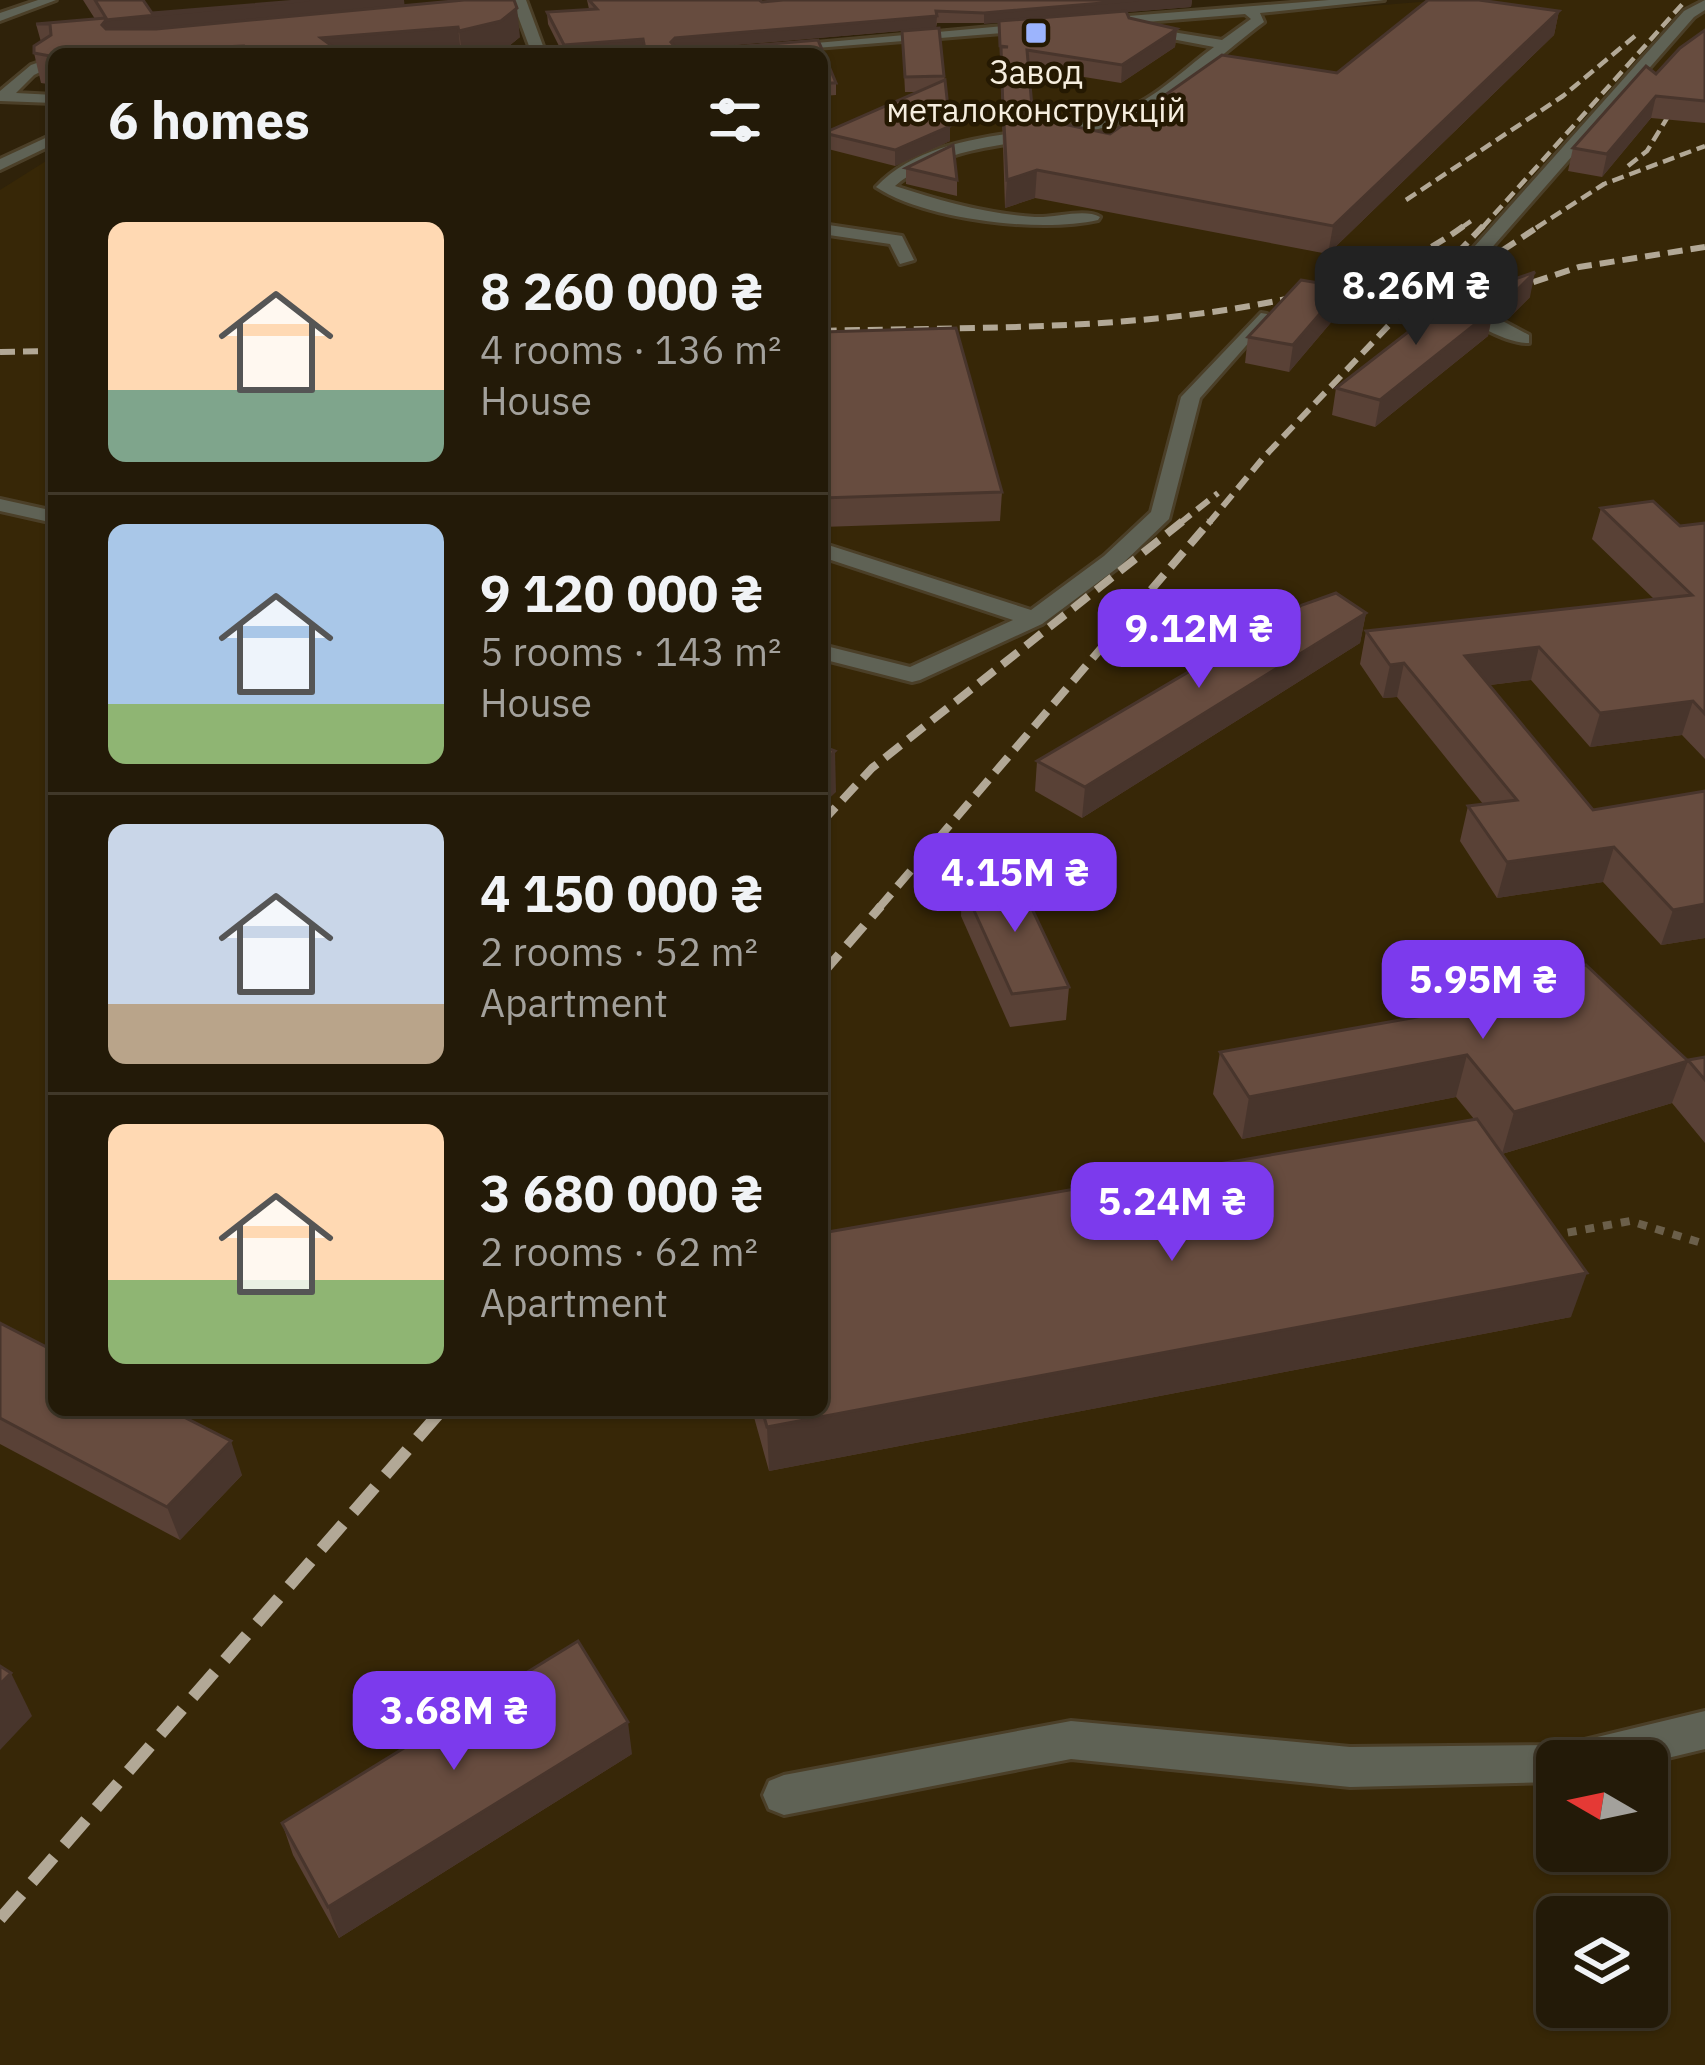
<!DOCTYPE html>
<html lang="en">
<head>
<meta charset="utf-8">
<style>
  body { margin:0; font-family:"IBM Plex Sans",sans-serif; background:#2f2716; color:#f1f3f6; height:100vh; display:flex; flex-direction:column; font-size:45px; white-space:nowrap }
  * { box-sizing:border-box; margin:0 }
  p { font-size:39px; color:#a3a19c }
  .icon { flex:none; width:66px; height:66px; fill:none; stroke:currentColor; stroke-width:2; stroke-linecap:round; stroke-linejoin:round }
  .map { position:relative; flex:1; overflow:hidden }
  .details { position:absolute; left:48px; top:48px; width:780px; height:1368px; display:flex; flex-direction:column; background:#231a08; border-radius:18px; box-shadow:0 3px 9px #0004,0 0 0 3px #403829 }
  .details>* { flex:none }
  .needle { width:78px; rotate:279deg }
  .controls { position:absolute; left:1536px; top:1740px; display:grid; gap:24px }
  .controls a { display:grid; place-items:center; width:132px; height:132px; border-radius:18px; background:#231a08; box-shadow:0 3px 9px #0004,0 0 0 3px #403829; font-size:60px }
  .price { position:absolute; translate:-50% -102px; padding:0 27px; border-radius:24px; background:#7c3aed; color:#fff; font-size:39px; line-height:78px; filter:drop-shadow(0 3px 6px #0008) }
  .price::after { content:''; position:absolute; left:50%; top:72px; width:36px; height:27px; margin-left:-18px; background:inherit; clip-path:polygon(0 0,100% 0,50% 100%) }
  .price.current { background:#222; color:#fff }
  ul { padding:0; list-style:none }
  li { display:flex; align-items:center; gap:36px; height:300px; padding:0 60px }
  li+li { border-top:3px solid #403829 }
  li span { display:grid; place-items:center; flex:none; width:336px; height:240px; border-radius:18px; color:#555 }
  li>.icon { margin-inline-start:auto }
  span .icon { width:144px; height:144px; fill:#fffc; stroke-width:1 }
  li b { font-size:51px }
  h2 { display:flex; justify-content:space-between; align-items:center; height:144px; padding:0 60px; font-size:51px }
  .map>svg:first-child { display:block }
  .built { fill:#372707; fill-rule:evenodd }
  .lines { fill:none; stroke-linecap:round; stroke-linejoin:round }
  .minor-casing { stroke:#4b3f28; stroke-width:6 }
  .path { stroke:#6b5f4a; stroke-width:8; stroke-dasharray:9 9; stroke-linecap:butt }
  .minor { fill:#5f6255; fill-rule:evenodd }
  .rail-far4 { stroke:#b2a896; stroke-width:4.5; stroke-dasharray:12 6; stroke-linecap:butt }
  .rail-far3 { stroke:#b2a896; stroke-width:6; stroke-dasharray:15 8; stroke-linecap:butt }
  .rail-far2 { stroke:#b2a896; stroke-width:8; stroke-dasharray:20 10; stroke-linecap:butt }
  .rail-far1 { stroke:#b2a896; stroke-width:9; stroke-dasharray:26 12; stroke-linecap:butt }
  .rail { stroke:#b2a896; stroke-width:12; stroke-dasharray:33 16; stroke-linecap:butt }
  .wall { fill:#594136 }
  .shaded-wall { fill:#48352c }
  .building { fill:#674c3f; stroke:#48352c; stroke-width:3 }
  .poi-dot { fill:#9cb4fd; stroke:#251902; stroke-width:4.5 }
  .labels { text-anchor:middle; stroke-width:9; stroke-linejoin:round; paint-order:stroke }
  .far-poi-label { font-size:33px; fill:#f6eedf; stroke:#251902 }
</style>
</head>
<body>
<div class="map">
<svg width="1705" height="2065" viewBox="0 0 1705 2065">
  <rect width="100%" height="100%" fill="#2f220a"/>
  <path class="built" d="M1446,0H1705V2065H0V190L54,156V1410H822V54H753ZM1557,1761H1647V1851H1557ZM1557,1917H1647V2007H1557Z"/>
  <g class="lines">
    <g class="minor-casing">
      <g id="minor">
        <path d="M38,0H56L0,21V13Z"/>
        <path d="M512,0H526L546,54H532Z"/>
        <path d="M1329,0H1384L1260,13L1264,22C1226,50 1187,88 1145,112C1073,151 962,129 895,186C941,201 987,214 1035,217C1055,218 1085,208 1100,217L1098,220C1041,233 925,220 876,187C939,121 1052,142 1131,107C1160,94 1188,66 1214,47L1135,32V26L1222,40L1251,19L1245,14L1096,26L1091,19Z"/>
        <path d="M1705,0V10L1694,17L1488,252L1483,264L1492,279L1467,302L1529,335V343C1507,344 1457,318 1447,298L1474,277L1465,265L1474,247L1684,11Z"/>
        <path d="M1036,23L1041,30L779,51L772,47Z"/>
        <path d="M54,57V65L34,75L16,93L54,95V103L0,101V91L31,65Z"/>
        <path d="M54,134V144L0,170V159Z"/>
        <path d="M822,224L902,236L914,260L900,264L890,244L822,234Z"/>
        <path d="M1261,313L1267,314V322L1200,398L1169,519L1120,566L1042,624L920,680L912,682L822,659V645L910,667L1013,620L822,557V543L1031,610L1104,556L1151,512L1181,397Z"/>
        <path d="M0,499L54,511V523L0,511Z"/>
        <path d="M1705,1711V1749L1647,1763L1557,1761V1782L1350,1787L1071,1759L784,1815L769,1809L763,1795L769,1781L784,1775L1071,1721L1350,1747L1564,1745Z"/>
      </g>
    </g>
    <path class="path" d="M1550,1236L1630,1221L1705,1244"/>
    <use href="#minor" class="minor"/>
    <g class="rail-far4">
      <path d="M1628,166L1647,151L1675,105"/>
      <path d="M1406,200L1563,96L1635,36"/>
      <path d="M1461,228L1474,219"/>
      <path d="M1482,228L1686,0"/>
      <path d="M1536,228L1604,184L1705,146"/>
    </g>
    <g class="rail-far3">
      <path d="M1445,288L1541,225"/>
      <path d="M1446,311L1579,267L1705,247"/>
      <path d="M822,331C1008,325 1313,339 1465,225"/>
      <path d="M0,352L54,351"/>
      <path d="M1179,524L1218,493"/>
      <path d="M1208,524L1264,457L1484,225"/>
    </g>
    <g class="rail-far2">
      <path d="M822,822L872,768L1183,521"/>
      <path d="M878,909L1210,521"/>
    </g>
    <path class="rail-far1" d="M822,974L881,906"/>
    <path class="rail" d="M0,1919L442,1410"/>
  </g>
  <g class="wall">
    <path d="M83,0H143L152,13L405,6L520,37L504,50L488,54H54V85L41,83L34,53L41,42L36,24L95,19Z"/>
    <path d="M587,0H759L762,2L784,0H1192L1191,7L1126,12L1129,18L1177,29L1175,47L1121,83L1029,68L1031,119L1110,134L1222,55L1337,73L1428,0H1479L1559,11L1554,35L1328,254L1035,198L1005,208L999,23H937L936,28L711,47L818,40L836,83V95L822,96V54H645L644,51L607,54H563L548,24L547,12L589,9Z"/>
    <path d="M939,28L950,126V141L895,166L824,148V133L918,92H905L902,31Z"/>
    <path d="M1705,30V123L1651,118L1602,177L1568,171L1573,148Z"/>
    <path d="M906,168L957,180V196L906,184Z"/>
    <path d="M1497,285L1530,297L1508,319L1493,311L1488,336L1375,427L1332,415L1336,388L1492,310Z"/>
    <path d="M1343,287L1339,313L1289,372L1245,363L1248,337Z"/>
    <path d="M822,332L1002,492L1000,521L822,527Z"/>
    <path d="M1601,508L1680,526L1705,523V759L1682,735L1590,747L1531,680L1490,685L1593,810L1705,791V938L1661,945L1603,882L1497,898L1460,841L1468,806L1483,804L1397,697L1383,698L1360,664L1366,631L1654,599L1592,539Z"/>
    <path d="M1366,613L1360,643L1082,818L1035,791L1037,761Z"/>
    <path d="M962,884L1069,987L1066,1020L1010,1027L961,916Z"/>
    <path d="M1424,1002L1688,1061L1705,1057V1143L1672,1103L1502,1154L1571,1317L769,1471L752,1410H822L1474,1119L1456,1097L1242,1139L1213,1094L1220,1052L1420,1017Z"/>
    <path d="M0,1323L242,1475L180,1540L0,1444Z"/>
    <path d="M632,1754L339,1938L293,1855L282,1823Z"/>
  </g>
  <g class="shaded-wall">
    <path d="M309,0H404L406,19L113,50L109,54L102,25L106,20Z"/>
    <path d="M1138,0H1192L1191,7L984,24V13Z"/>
    <path d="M517,8L520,37L504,50L488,54H462L459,31Z"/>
    <path d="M1559,11L1554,35L1328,254L1333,226Z"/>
    <path d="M937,16L936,28L676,50L671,42L675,38Z"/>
    <path d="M458,27L461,54H324L321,38Z"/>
    <path d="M1177,29L1175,47L1121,83L1122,65Z"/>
    <path d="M643,39L644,51L607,54H565L564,45Z"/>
    <path d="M1656,96L1651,118L1602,177L1607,154Z"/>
    <path d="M1032,107L1031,125L1002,130L1003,111Z"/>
    <path d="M950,126V141L895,166V150Z"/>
    <path d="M1037,170L1035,198L1005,208L1007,180Z"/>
    <path d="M1535,272L1530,297L1508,319L1514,293Z"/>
    <path d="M1343,287L1339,313L1289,372L1293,345Z"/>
    <path d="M1493,310L1488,336L1375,427L1380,400Z"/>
    <path d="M1366,613L1360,643L1082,818L1085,787Z"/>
    <path d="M1539,647L1531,680L1458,689L1465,656Z"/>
    <path d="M1404,663L1397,697L1383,698L1390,665Z"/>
    <path d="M1693,701L1682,735L1590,747L1600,713Z"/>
    <path d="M835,751L836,792L822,805V763Z"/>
    <path d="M1614,847L1603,882L1497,898L1507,862Z"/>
    <path d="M1705,904V938L1661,945L1673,910Z"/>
    <path d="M1467,1055L1456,1097L1242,1139L1249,1097Z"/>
    <path d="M1688,1061L1672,1103L1502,1154L1514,1112Z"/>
    <path d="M1587,1273L1571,1317L769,1471L767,1427Z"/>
    <path d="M231,1441L242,1475L180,1540L167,1507Z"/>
    <path d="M11,1673L32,1716L0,1750V1684Z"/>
    <path d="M628,1722L632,1754L339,1938L328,1907Z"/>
  </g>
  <g class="building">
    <path d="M95,0H143L152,13L309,0L106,20L102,25L106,29H156L464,0H514L517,8L501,21L459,31L458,27L321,38L343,54H254L244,46L54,54V56H50L34,53V46L51,35L50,24H36L106,18Z"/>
    <path d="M589,0H759L762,2L783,0H1138L984,13L936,11L937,16L675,38L671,42L675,47H735L818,40L836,83H822V54H646L643,39L564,45L547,12L597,9Z"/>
    <path d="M1428,0H1479L1559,11L1333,226L1037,170L1007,180L1004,123L1035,118L1110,134L1222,55L1337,73Z"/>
    <path d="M1126,11L1129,18L1177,29L1122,65L1027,50L1032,107L1003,111L1001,47H1008L1000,46L999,21Z"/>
    <path d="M939,28L944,76L905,77L902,31Z"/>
    <path d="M1705,30V101L1656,96L1607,154L1573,148L1646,66L1656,74L1680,48Z"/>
    <path d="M945,80L950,126L895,150L824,133Z"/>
    <path d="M953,145L957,180L906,168Z"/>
    <path d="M1535,272L1514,293L1497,285Z"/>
    <path d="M1301,280L1343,287L1293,345L1248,337Z"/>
    <path d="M1467,295L1493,310L1380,400L1336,388L1448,301Z"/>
    <path d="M956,328L1002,492L822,498V332Z"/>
    <path d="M1653,501L1680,526L1705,523V714L1693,701L1600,713L1539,647L1465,656L1593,810L1705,791V904L1673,910L1614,847L1507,862L1468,806L1517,800L1404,663L1390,665L1366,631L1692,595L1601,508Z"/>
    <path d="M1336,593L1366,613L1085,787L1037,761L1302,605Z"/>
    <path d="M822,746L835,751L822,763Z"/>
    <path d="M1016,875L1069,987L1012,994L962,884Z"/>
    <path d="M1586,965L1688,1061L1514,1112L1467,1055L1249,1097L1220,1052L1434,1014L1424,1002Z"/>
    <path d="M1705,1057V1080L1688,1060Z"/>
    <path d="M1477,1119L1587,1273L767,1427L762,1410H822V1233Z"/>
    <path d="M0,1323L54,1351V1410H170L231,1441L167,1507L0,1418Z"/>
    <path d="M578,1641L628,1722L328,1907L282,1823Z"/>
    <path d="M0,1666L11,1673L0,1684Z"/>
  </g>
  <rect class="poi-dot" x="1024" y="21" width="24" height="24" rx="6"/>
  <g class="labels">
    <g class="far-poi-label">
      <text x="1036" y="84">Завод<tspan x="1036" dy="38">металоконструкцій</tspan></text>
    </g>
  </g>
</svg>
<div class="controls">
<a><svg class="needle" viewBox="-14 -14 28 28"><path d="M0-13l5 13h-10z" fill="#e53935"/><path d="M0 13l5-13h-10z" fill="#a3a19c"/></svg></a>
<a><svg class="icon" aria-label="layers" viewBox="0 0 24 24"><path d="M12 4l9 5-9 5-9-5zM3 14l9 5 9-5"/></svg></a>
</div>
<b class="price current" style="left:1416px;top:348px">8.26M ₴</b>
<b class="price" style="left:1199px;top:691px">9.12M ₴</b>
<b class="price" style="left:1015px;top:935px">4.15M ₴</b>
<b class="price" style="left:1483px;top:1042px">5.95M ₴</b>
<b class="price" style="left:1172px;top:1264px">5.24M ₴</b>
<b class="price" style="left:454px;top:1773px">3.68M ₴</b>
<section class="details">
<h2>6 homes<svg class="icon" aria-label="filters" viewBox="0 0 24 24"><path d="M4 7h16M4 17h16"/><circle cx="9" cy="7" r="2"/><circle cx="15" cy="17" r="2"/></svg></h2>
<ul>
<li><span style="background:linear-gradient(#ffd9b3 70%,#7fa58c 0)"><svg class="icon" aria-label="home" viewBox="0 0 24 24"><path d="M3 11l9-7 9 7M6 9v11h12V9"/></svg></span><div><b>8 260 000 ₴</b><p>4 rooms · 136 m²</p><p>House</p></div></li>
<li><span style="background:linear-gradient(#a9c7e8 75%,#8fb573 0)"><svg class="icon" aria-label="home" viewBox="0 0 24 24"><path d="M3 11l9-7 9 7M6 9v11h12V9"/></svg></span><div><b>9 120 000 ₴</b><p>5 rooms · 143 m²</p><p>House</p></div></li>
<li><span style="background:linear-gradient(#c9d6e8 75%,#b9a48a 0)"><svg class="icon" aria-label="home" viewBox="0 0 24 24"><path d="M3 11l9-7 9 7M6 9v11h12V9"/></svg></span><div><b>4 150 000 ₴</b><p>2 rooms · 52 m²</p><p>Apartment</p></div></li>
<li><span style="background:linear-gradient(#ffd9b3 65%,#8fb573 0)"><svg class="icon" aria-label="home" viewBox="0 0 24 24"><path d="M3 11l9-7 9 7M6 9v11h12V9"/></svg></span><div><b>3 680 000 ₴</b><p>2 rooms · 62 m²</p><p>Apartment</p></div></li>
</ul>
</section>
</div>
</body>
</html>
